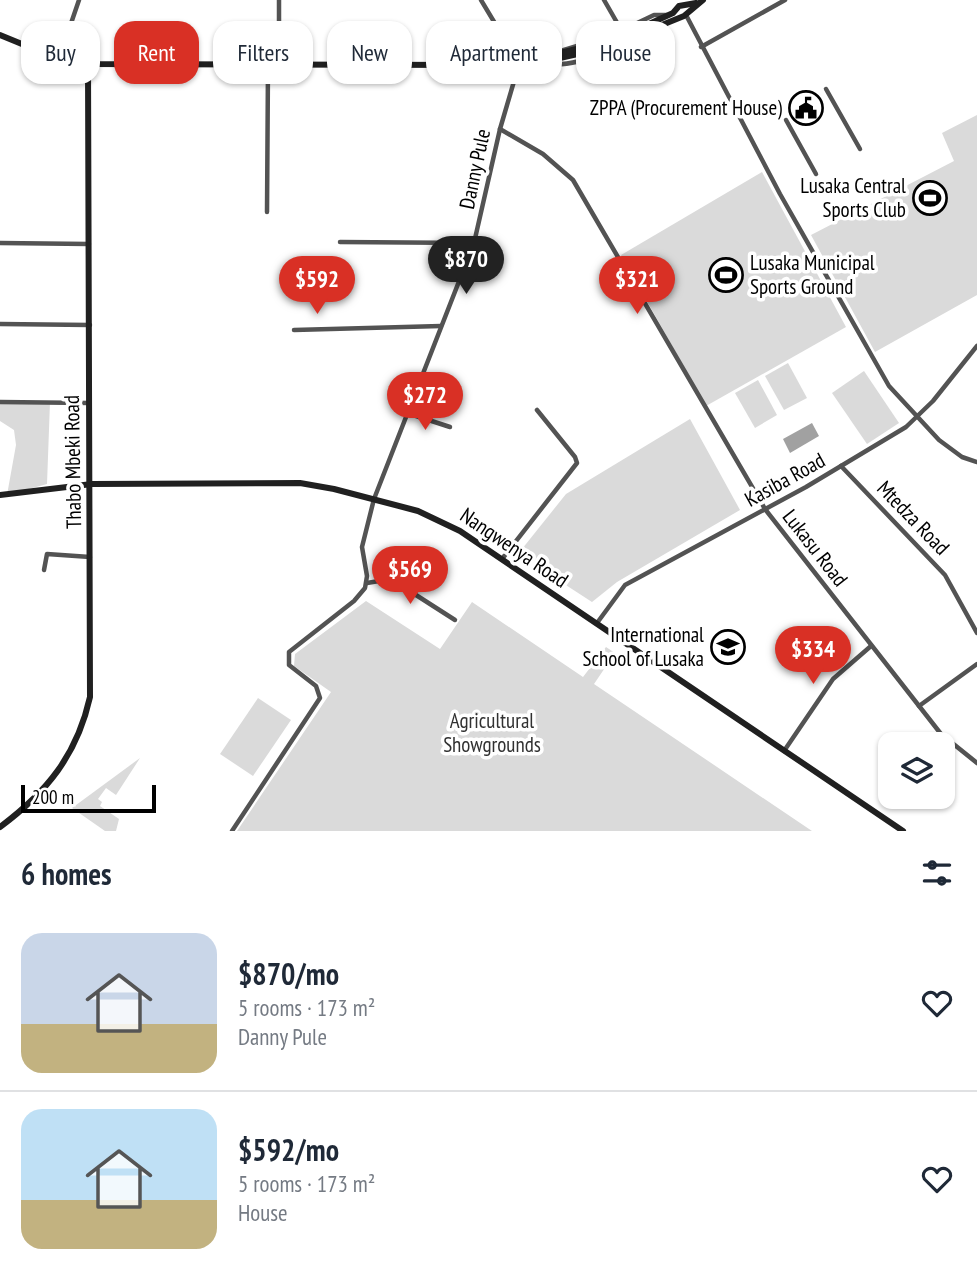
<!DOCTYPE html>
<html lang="en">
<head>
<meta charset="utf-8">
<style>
  body { margin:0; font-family:"PT Sans Narrow",sans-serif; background:#f2f2f3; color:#1f2937; height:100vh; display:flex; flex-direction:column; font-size:26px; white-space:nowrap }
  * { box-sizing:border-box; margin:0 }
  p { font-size:23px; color:#747a83 }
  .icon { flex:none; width:38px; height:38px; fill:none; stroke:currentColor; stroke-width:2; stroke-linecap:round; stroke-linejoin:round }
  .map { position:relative; height:831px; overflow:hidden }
  .panel { display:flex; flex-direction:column; background:#fff; flex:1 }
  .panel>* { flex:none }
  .hud { position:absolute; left:21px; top:21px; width:936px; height:63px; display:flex; gap:14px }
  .buttons { position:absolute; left:878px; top:732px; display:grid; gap:14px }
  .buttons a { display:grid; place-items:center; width:77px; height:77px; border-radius:14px; background:#fff; box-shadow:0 2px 5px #0004; font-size:35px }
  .scale { position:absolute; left:21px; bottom:18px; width:135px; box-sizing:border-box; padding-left:7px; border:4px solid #000; border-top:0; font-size:19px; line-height:24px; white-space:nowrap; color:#000; -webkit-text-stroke:5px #fff; paint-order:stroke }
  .price { position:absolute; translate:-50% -60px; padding:0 16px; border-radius:24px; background:#d93025; color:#fff; font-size:23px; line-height:46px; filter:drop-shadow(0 2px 4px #0008) }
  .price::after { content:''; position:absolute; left:50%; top:42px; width:21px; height:16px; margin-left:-10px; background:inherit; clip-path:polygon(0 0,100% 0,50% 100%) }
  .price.current { background:#222; color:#fff }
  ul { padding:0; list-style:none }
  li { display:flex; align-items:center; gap:21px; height:175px; padding:0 21px }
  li+li { border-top:2px solid #e0e1e3 }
  li span { display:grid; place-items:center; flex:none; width:196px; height:140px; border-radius:21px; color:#555 }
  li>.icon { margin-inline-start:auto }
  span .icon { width:84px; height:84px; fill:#fffc; stroke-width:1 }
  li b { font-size:30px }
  h2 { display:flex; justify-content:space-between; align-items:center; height:84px; padding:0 21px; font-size:30px }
  .chip { padding:0 24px; border-radius:21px; background:#fff; box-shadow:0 2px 5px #0004; font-size:24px; line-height:63px }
  .chip.current { background:#d93025; color:#fff }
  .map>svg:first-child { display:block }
  .green { fill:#dadada }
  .water { fill:#a1a1a1 }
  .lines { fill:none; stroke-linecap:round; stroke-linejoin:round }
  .street { stroke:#535353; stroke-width:4.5 }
  .secondary { stroke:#202020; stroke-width:6 }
  .secondary-bridge { stroke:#202020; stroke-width:6 }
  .labels { text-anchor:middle; stroke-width:7; stroke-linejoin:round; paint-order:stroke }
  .poi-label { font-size:21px; fill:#000; stroke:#fff; text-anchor:end }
  .street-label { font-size:21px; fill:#000; stroke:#fff }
  .park-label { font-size:21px; fill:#313131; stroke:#fff }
</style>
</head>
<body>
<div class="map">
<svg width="977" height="831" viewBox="0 0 977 831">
  <rect width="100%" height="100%" fill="#fff"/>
  <g class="green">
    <path d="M977,115V295L875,352L811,235L954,161L942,133Z"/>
    <path d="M762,172L846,327L706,406L621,255Z"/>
    <path d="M788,363L807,398L784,410L765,376Z"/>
    <path d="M864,371L899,423L867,444L832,393Z"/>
    <path d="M758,380L777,415L755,428L735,393Z"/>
    <path d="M0,402H50L47,484L7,495L16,445L14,430L0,421Z"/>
    <path d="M690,419L740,510L617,582L592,602L518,554L566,494Z"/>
    <path d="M366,601L440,649L472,602L583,677L606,647L615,653L594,684L812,831H237L331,692L294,666L295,654Z"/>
    <path d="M258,698L291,720L253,776L220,754Z"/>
    <path d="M140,758L116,795L106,788L98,799L102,802L100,806L119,819L116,831H105L72,808Z"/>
  </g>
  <path class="water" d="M812,423L819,436L790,453L783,439Z"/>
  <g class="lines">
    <g class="street">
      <path d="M279,0V63"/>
      <path d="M481,0L514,55"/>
      <path d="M604,0L623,33"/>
      <path d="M686,15L780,194L889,386L939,440L962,457L977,462"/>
      <path d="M701,47L785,0"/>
      <path d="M554,53L610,36L654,15H667"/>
      <path d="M46,54L66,38L79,0"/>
      <path d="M546,63C572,70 645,42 665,25"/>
      <path d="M826,89L860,149"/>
      <path d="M786,120L816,174"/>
      <path d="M500,129L543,154L573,180L765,509L941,734L977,763"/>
      <path d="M267,212L268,65"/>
      <path d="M340,242L474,243"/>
      <path d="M0,243L89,244"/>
      <path d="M0,324L90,325"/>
      <path d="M294,330L441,326"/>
      <path d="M0,402L89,403"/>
      <path d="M407,413L450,427"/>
      <path d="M841,466L945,575L977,633"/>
      <path d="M502,559L577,463L575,457L537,410"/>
      <path d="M44,570L47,554L90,557"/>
      <path d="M367,583L391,579L455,620"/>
      <path d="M597,623L625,585L806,487L906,427L933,401L977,346"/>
      <path d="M919,706L977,664"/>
      <path d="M784,751L833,679L871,646"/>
      <path d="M232,831L320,698L316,686L289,665V652L354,601L365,588L367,576L362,547L374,499L474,243L500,129L517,71"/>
    </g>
    <g class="secondary">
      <path d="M649,24L673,13L679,6L696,3"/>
      <path d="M652,29L684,16L703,0"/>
      <path d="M0,35L56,58L88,64L488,65L515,71L529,65L604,48"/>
      <path d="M493,64L514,55L543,57L602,43"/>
      <path d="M0,495L92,484L300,483L334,489L418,511L460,531L903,831"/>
      <path d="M0,827C47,792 77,755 90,697L88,64"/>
    </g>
    <g class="secondary-bridge">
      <path d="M602,43L649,24"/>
      <path d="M604,48L652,29"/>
    </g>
  </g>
  <defs>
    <g id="civic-ring" transform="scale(1.75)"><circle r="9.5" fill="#fff" stroke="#000" stroke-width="1.5"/><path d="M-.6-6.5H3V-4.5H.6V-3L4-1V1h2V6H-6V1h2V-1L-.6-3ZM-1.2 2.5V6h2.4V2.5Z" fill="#000"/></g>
    <g id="stadium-ring" transform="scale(1.75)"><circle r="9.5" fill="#fff" stroke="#000" stroke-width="1.5"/><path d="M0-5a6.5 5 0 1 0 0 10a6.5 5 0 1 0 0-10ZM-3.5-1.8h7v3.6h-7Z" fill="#000"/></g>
    <g id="school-ring" transform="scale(1.75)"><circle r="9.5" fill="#fff" stroke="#000" stroke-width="1.5"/><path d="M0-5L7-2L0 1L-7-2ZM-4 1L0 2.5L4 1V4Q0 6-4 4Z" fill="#000"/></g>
  </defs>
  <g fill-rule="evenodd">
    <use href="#civic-ring" x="806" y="108"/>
    <use href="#stadium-ring" x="930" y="198"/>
    <use href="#stadium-ring" x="726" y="275"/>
    <use href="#school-ring" x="728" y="647"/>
  </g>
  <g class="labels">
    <g class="poi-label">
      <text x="782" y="115">ZPPA (Procurement House)</text>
      <text x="906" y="193">Lusaka Central<tspan x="906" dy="24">Sports Club</tspan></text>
      <text x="750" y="270" text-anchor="start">Lusaka Municipal<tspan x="750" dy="24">Sports Ground</tspan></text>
      <text x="704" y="642">International<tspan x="704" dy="24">School of Lusaka</tspan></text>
    </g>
    <g class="street-label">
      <text transform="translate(475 169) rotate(-78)" y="7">Danny Pule</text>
      <text transform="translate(73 462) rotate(-91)" y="7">Thabo Mbeki Road</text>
      <text transform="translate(785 480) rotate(-29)" y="7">Kasiba Road</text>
      <text transform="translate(913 518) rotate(46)" y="7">Mtedza Road</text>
      <text transform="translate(514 548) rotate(34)" y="7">Nangwenya Road</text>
      <text transform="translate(815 548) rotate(52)" y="7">Lukasu Road</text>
    </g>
    <g class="park-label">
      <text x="492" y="728">Agricultural<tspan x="492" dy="24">Showgrounds</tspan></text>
    </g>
  </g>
</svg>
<div class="buttons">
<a><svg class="icon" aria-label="layers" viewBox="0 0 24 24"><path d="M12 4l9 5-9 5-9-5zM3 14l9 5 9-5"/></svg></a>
</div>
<div class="scale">200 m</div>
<b class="price current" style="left:466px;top:296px">$870</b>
<b class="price" style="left:317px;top:316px">$592</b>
<b class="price" style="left:637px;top:316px">$321</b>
<b class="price" style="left:425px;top:432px">$272</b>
<b class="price" style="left:410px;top:606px">$569</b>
<b class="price" style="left:813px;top:686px">$334</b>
<div class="hud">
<a class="chip">Buy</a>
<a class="chip current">Rent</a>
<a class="chip">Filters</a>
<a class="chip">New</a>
<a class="chip">Apartment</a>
<a class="chip">House</a>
</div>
</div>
<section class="panel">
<h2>6 homes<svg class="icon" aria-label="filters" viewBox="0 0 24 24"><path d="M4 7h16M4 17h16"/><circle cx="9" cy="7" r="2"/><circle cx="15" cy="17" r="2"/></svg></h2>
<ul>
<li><span style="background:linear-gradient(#c9d6e8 65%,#c2b280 0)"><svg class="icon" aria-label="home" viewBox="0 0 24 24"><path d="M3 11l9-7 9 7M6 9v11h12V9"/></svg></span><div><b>$870/mo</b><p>5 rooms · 173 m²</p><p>Danny Pule</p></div><svg class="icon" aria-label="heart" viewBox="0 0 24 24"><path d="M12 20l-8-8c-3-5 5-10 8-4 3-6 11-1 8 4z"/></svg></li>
<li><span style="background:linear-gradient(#bfe0f5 65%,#c2b280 0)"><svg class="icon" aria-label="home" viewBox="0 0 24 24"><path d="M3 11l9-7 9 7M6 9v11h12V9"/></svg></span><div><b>$592/mo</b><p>5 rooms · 173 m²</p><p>House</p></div><svg class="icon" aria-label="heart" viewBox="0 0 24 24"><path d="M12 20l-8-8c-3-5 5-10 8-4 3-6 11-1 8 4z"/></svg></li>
</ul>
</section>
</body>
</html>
